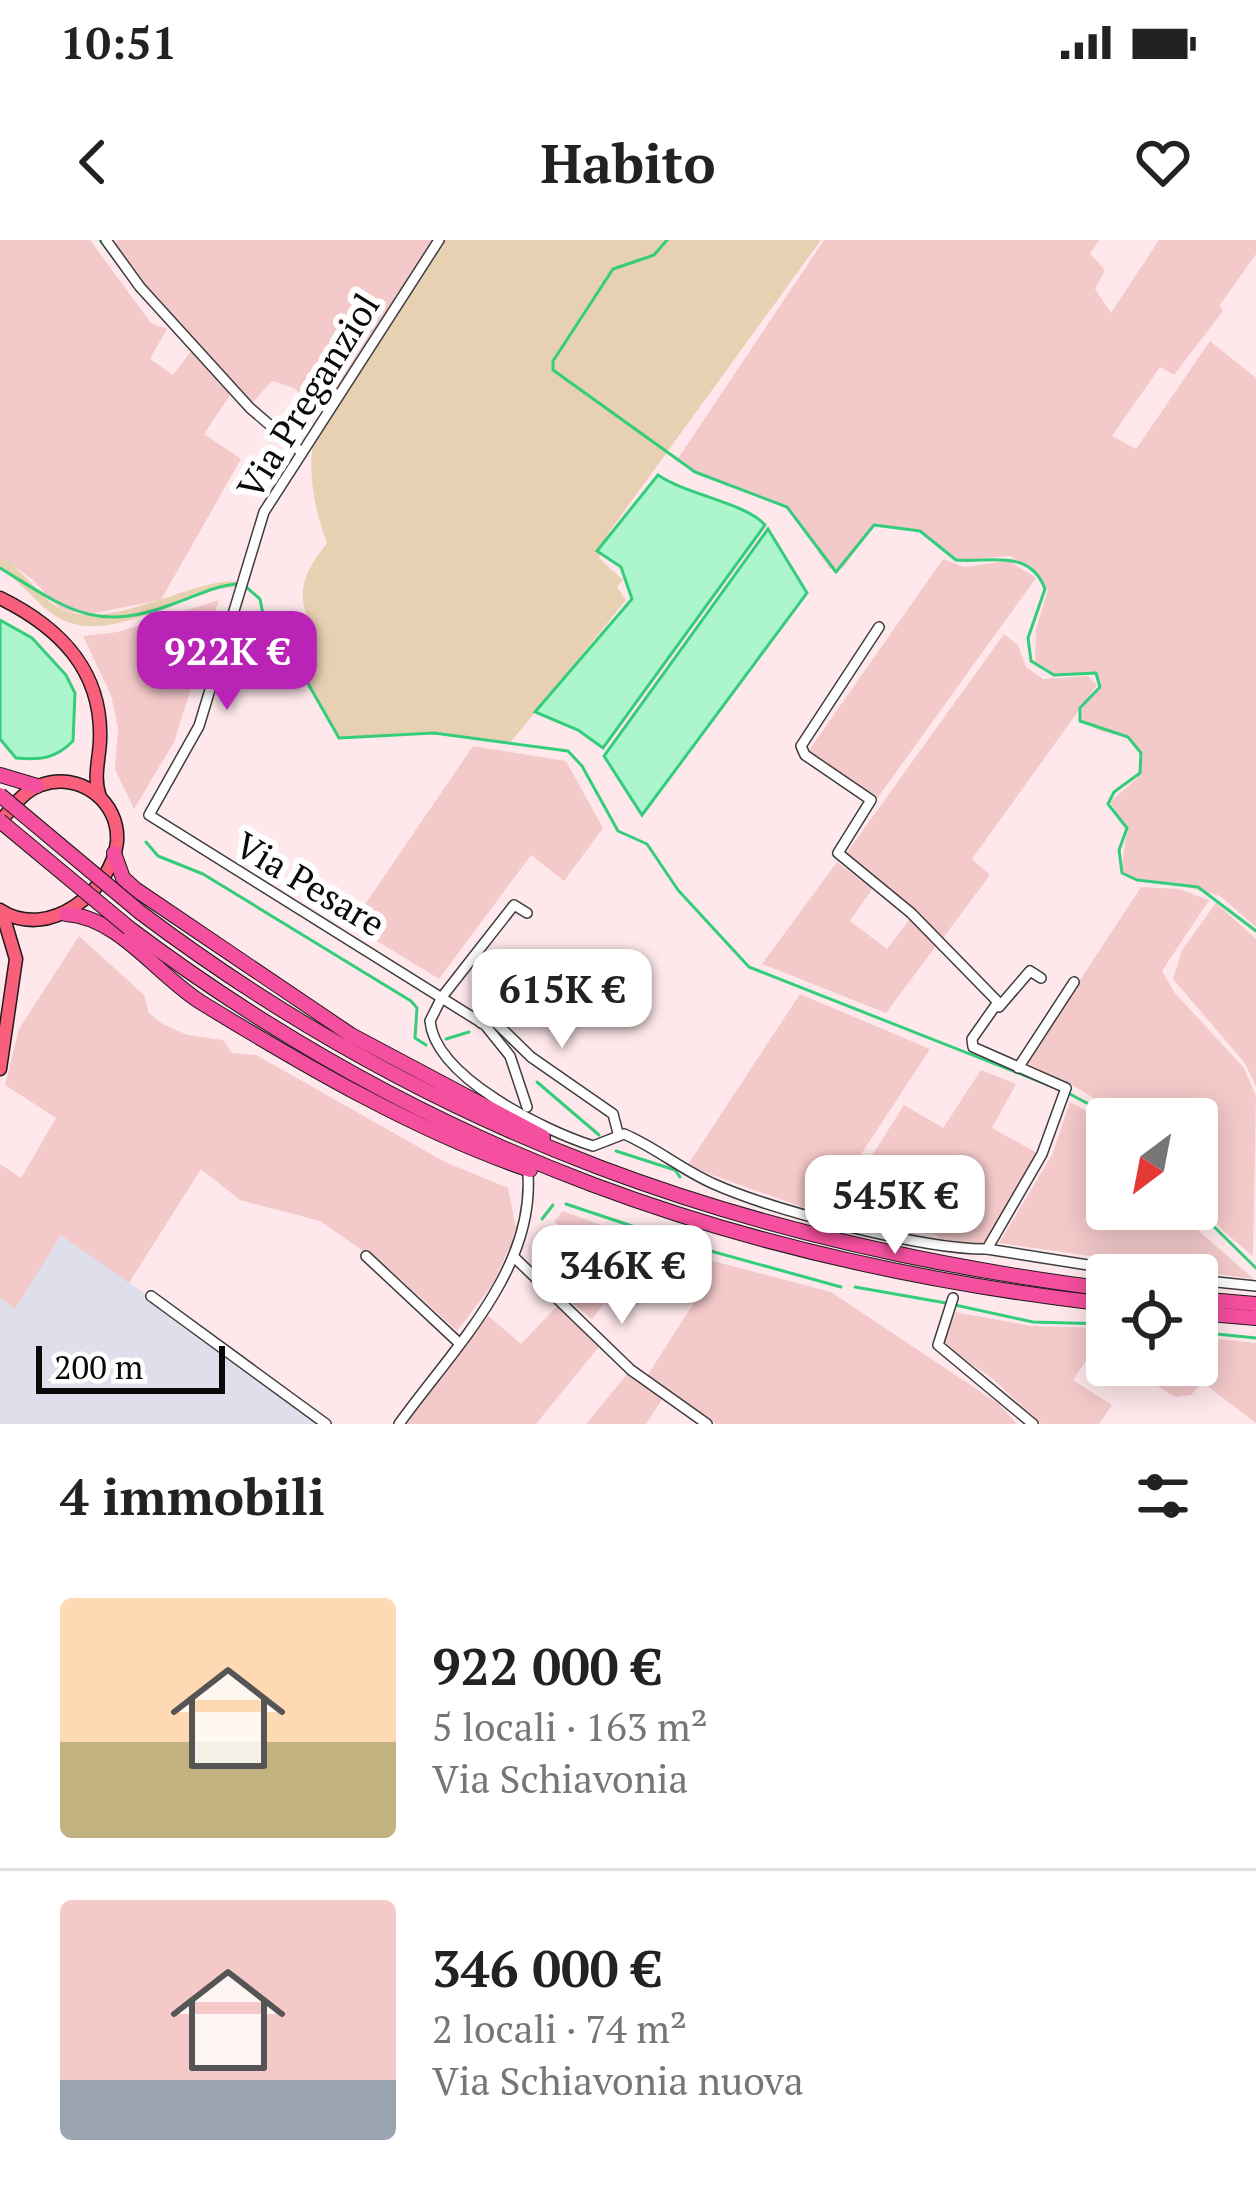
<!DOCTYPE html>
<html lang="it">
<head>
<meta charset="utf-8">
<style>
  body { margin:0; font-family:"PT Serif",serif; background:#f6f6f6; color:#222; height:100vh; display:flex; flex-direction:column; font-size:45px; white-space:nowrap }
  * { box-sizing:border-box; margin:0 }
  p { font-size:39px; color:#767676 }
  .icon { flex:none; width:66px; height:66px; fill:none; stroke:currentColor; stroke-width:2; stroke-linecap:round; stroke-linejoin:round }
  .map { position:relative; height:1184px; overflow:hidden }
  .panel { display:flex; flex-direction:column; background:#fff; flex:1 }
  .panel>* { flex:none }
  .needle { width:78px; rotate:212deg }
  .buttons { position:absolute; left:1086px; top:858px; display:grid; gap:24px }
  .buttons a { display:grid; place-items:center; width:132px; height:132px; border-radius:12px; background:#fff; box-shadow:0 6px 30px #0003; font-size:60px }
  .scale { position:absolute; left:36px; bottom:30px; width:189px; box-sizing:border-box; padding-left:12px; border:6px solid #0a0a0a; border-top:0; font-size:33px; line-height:42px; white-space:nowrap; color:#0a0a0a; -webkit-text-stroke:9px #fff; paint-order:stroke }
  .price { position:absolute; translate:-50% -102px; padding:0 27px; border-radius:24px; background:#fff; color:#222; font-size:39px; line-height:78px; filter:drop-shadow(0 3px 6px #0008) }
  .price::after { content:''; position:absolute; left:50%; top:72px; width:36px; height:27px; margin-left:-18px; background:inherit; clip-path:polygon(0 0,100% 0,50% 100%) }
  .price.on { background:#b924b7; color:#fff }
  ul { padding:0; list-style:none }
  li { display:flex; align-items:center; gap:36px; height:300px; padding:0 60px }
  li+li { border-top:3px solid #e0e0e0 }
  li span { display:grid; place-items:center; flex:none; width:336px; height:240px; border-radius:12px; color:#555 }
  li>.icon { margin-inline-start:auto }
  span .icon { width:144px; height:144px; fill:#fffc; stroke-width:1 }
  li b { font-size:51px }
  h2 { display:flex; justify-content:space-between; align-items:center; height:144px; padding:0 60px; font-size:51px }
  .status { display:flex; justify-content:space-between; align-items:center; height:84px; padding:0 60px; background:#fff; direction:ltr }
  .status svg { height:33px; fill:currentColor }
  header { display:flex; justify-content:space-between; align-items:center; height:156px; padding:0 60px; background:#fff; font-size:54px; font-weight:800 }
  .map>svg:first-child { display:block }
  .industrial { fill:#dedfea }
  .farmland { fill:#f4c9ca }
  .green { fill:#e8d0b3 }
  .water { fill:#adf6cd; stroke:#34cd7b; stroke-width:3 }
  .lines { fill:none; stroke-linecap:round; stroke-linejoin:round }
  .stream { stroke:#34cd7b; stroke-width:3 }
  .minor-casing { stroke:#3d3d3d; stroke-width:12 }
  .major-casing { stroke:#1b1b1b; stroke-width:15 }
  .highway-casing { stroke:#1b1b1b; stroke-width:16 }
  .minor { stroke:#fff; stroke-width:9 }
  .major { stroke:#f95e7a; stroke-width:12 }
  .highway { stroke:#f5509f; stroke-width:14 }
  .highway-bridge-casing { stroke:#1b1b1b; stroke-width:16; stroke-linecap:butt }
  .highway-bridge { stroke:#f5509f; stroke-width:14 }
  .labels { text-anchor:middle; stroke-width:12; stroke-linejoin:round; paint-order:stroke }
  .street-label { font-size:36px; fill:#0a0a0a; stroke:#fff }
</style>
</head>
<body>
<div class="status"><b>10:51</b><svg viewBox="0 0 49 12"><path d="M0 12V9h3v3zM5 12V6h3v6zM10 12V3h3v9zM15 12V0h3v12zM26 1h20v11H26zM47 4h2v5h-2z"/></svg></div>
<header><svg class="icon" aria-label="back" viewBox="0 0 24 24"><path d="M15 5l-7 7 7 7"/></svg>Habito<svg class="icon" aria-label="heart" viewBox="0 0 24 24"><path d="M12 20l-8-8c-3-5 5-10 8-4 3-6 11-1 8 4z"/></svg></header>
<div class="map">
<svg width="1256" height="1184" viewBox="0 0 1256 1184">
  <rect width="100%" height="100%" fill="#ffe8eb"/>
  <path class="industrial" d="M61,994L327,1184H0V1058L15,1068Z"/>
  <g class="farmland">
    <path d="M0,0H90L151,83L167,89L150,119L173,135L191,111L230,155L204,194L241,219L161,360L95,373L71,372L59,368L32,339L0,316Z"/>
    <path d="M118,0H435L321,172L294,148L272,141L252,163L248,160L143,44L113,5Z"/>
    <path d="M824,0H1099L1090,14L1105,30L1095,49L1111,73L1159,0H1256V14L1220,65L1223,71L1174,135L1160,127L1112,196L1136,209L1210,101L1256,138V687L1220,656L1169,642H1140L1121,633L1127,589L1110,562L1137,538L1143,516L1130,498L1097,490L1081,478L1082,468L1101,447L1096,432L1053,434L1035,424L1036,389L1048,350L1035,332L1010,316L956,320L920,291L875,284L843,328L830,329L786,265L708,238L677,220Z"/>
    <path d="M943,319L964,327L1009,321L1036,338L876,560L807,513Z"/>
    <path d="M219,360L174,502L134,569L115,529L118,488L111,455L83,396L118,392Z"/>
    <path d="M1004,394L1018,405L1026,427L1043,439L1088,436L1097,445L972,619L990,635L940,702L843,618Z"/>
    <path d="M473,506L566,521L603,588L564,641L531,615L439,739L351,685Z"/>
    <path d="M837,622L872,649L850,681L887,709L910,679L936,706L886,773L762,724Z"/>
    <path d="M1141,647L1179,649L1209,660L1162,731L1174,752L1244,828L1256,856L1253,1016L1222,990L1197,957V879H1129L1065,841L1023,827Z"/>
    <path d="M1216,663L1256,699V846L1244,822L1173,739L1182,710Z"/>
    <path d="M79,696L144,755L149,773L161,783L187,795L223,800L232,813L256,815L445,922L508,948L516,988L510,1006L493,1044L457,1091L389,1029L320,981L240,960L201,929L129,1043L61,995L15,1069L0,1058V924L21,938L56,878L5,845L19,789Z"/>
    <path d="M800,754L930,809L822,974L687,926Z"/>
    <path d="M981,830L1016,844L992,888L1039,914L988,1005L941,999L895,963L878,986L839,967L904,865L943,888Z"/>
    <path d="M1070,862L1107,882V969H1183L1201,993L1254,1039L999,1003L1052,915Z"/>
    <path d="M563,971L678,1014L638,1066L616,1048L592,1079L558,1051L589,1007L554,982Z"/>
    <path d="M698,1017L831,1052L999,1164L1017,1184H716L647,1136L697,1058L677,1039L688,1018Z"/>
    <path d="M558,1065L602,1103L536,1184H407L485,1073L521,1104Z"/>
    <path d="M955,1072L1031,1086L1107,1088V1114L1095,1107L1073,1140L1112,1165L1099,1184H1041L993,1139L940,1102Z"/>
    <path d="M1197,1097L1256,1103V1183L1202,1142L1191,1155L1175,1157L1124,1125H1197Z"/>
    <path d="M628,1133L662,1159L646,1184H586Z"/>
  </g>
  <g class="green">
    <path d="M440,0H821L609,292L599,318L623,340L617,347L626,360L510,503L434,493L339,498L307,440L275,416L308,381C296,346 306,331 327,303C316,274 309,242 312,210C316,172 414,39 440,0Z"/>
    <path d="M0,316C24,329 41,361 63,370C114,390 186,341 236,341L235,347C182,350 112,407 59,378C36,365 23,342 0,329Z"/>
  </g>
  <g class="water">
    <path d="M658,235C687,255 746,263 765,285L603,508L578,490L535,472L632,359L621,327L597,311Z"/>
    <path d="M768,289L807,353L642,575L604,516Z"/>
    <path d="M0,380L32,398L66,435L75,453L73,501C55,519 41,520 16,518L0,499Z"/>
  </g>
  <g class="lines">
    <g class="stream">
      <path d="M100,0L139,52"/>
      <path d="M667,0L654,15L613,29L553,121V130L695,232L787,267L836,332L874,285L920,291L956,320C989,323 1030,308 1045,349L1028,398L1031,421L1054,435L1096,433L1100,447L1080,468V481L1128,497L1141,513L1140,533L1114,552L1108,564L1127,588L1119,610L1122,633L1137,640L1198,647L1256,691"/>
      <path d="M0,328C66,368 94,394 173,364C194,357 214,346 236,344"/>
      <path d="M245,346L260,359L271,414L302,433L339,498L434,493L568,511L582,526L618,591L647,604L678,650L749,727L1051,846"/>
      <path d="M146,602L158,616L203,634L411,761L417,768L415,798L426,805"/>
      <path d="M446,799L469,792"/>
      <path d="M537,842L599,895"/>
      <path d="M1066,852L1117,879"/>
      <path d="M616,911L675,930L680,937"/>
      <path d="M566,964L689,1005L841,1047"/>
      <path d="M1196,969L1256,1028"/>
      <path d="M542,979L553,965"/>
      <path d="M855,1047L946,1063"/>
      <path d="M955,1065L1033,1082L1107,1084"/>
      <path d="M1197,1092L1256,1098"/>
    </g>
    <g class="minor-casing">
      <g id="minor">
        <path d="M106,0L140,47L250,168L300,211"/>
        <path d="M439,0L264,272L199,486L149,575L485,785L510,816L527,867"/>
        <path d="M527,673L514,665L442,757L430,781C435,837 545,891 593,906L624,894C655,907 682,930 714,944C772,970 925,1010 987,1009L1042,914L1066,848L973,807L972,799L998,762L911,673L838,613L871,560L805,515L801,506L879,387"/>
        <path d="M999,767L1030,731L1041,738"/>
        <path d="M481,783L492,779L531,817L613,874L618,893"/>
        <path d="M1018,828L1074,742"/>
        <path d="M987,1009L1151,1035"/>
        <path d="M366,1016L458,1102"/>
        <path d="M515,1018L631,1130L707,1184"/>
        <path d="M1197,1040L1256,1046"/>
        <path d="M151,1056L326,1184"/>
        <path d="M953,1058L938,1105L1033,1184"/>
        <path d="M399,1184C452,1110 534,1031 528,935"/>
      </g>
    </g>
    <g class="major-casing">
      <g id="major">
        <path d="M0,358C59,387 103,430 100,501C99,521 93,538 100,557"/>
        <path d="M0,582C12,568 23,551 41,545C79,531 120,561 117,602C112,650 49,702 0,670"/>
        <path d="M0,829L16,719L2,672"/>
      </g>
    </g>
    <g class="highway-casing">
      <g id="highway">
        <path d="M0,535L37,546"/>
        <path d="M114,613L123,638L135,649L351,795L543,897"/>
        <path d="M141,673C436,895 744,1003 1107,1049"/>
        <path d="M66,674C119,677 158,736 202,763C305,826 416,891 530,930"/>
        <path d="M129,688C427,912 739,1022 1107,1064"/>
        <path d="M1197,1059L1256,1064"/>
        <path d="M1197,1073L1256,1078"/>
      </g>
    </g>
    <use href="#minor" class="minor"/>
    <use href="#major" class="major"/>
    <use href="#highway" class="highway"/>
    <g class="highway-bridge-casing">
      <g id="highway-bridge">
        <path d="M0,555L141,673"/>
        <path d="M0,581L129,688"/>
      </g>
    </g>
    <use href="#highway-bridge" class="highway-bridge"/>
  </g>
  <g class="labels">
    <g class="street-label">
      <text transform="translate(308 156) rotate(-58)" y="13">Via Preganziol</text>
      <text transform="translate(310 644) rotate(31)" y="13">Via Pesare</text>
    </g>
  </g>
</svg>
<div class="buttons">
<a><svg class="needle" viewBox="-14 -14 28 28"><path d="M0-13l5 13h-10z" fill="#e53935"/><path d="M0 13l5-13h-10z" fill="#767676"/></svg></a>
<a><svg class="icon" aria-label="locate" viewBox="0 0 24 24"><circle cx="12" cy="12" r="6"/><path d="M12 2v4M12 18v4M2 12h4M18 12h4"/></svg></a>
</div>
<div class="scale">200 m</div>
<b class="price on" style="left:227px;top:473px">922K €</b>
<b class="price" style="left:562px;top:811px">615K €</b>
<b class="price" style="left:895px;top:1017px">545K €</b>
<b class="price" style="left:622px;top:1087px">346K €</b>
</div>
<section class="panel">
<h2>4 immobili<svg class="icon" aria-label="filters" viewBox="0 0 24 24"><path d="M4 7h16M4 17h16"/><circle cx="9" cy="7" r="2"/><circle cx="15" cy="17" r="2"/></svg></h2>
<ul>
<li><span style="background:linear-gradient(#ffd9b3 60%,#c2b280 0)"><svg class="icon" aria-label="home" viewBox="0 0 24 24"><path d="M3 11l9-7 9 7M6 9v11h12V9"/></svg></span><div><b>922 000 €</b><p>5 locali · 163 m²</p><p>Via Schiavonia</p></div></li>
<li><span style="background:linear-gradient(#f6c9c9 75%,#9aa5b1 0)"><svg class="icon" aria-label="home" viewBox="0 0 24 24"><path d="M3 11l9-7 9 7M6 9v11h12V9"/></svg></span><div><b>346 000 €</b><p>2 locali · 74 m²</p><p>Via Schiavonia nuova</p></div></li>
</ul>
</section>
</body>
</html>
